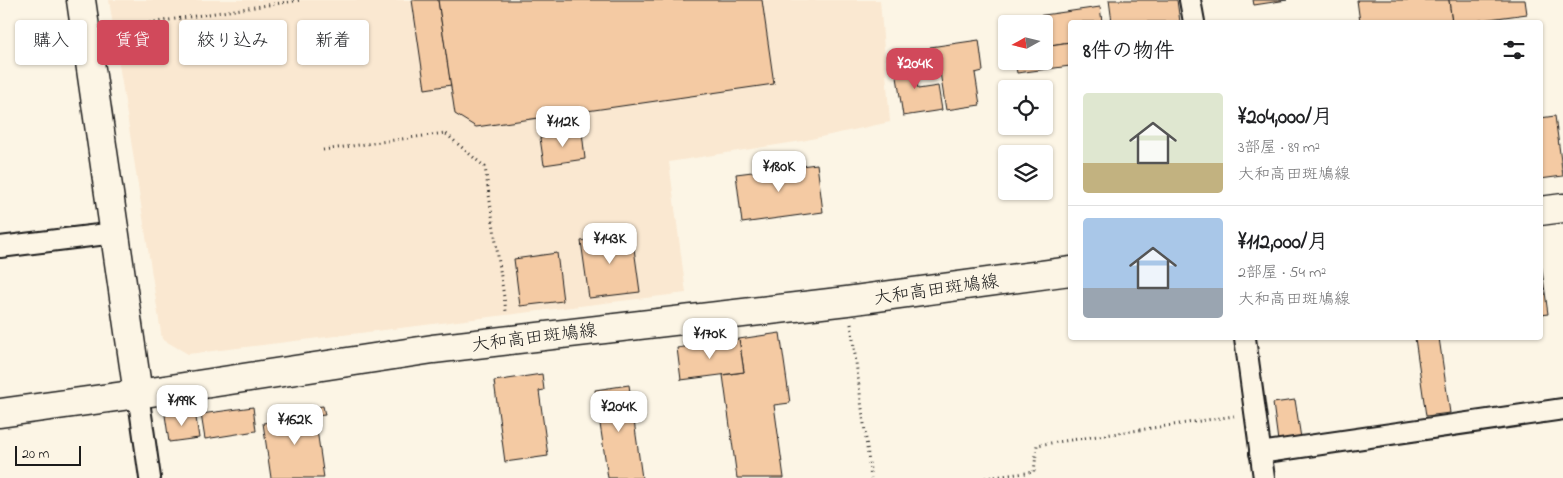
<!DOCTYPE html>
<html lang="ja">
<head>
<meta charset="utf-8">
<style>
  body { margin:0; font-family:"Indie Flower","Klee One",sans-serif; background:#f2f2f2; color:#202124; height:100vh; display:flex; flex-direction:column; font-size:19px; white-space:nowrap }
  * { box-sizing:border-box; margin:0 }
  p { font-size:16px; color:#757577 }
  .icon { flex:none; width:28px; height:28px; fill:none; stroke:currentColor; stroke-width:2; stroke-linecap:round; stroke-linejoin:round }
  .map { position:relative; flex:1; overflow:hidden }
  .side { position:absolute; left:1068px; top:20px; width:475px; height:320px; display:flex; flex-direction:column; background:#fff; border-radius:5px; box-shadow:0 1px 4px #0004 }
  .side>* { flex:none }
  .hud { position:absolute; left:15px; top:20px; width:475px; height:45px; display:flex; gap:10px }
  .needle { width:32px; rotate:262deg }
  .tools { position:absolute; left:998px; top:15px; display:grid; gap:10px }
  .tools a { display:grid; place-items:center; width:55px; height:55px; border-radius:5px; background:#fff; box-shadow:0 1px 4px #0004; font-size:25px }
  .scale { position:absolute; left:15px; bottom:12px; width:66px; box-sizing:border-box; padding-left:5px; border:2px solid #1c1c1c; border-top:0; font-size:14px; line-height:18px; white-space:nowrap; color:#1c1c1c; -webkit-text-stroke:4px #fcf5e5; paint-order:stroke }
  .price { position:absolute; translate:-50% -42px; padding:0 11px; border-radius:10px; background:#fff; color:#222; font-size:16px; line-height:32px; filter:drop-shadow(0 1px 2px #0008) }
  .price::after { content:''; position:absolute; left:50%; top:30px; width:15px; height:11px; margin-left:-8px; background:inherit; clip-path:polygon(0 0,100% 0,50% 100%) }
  .price.on { background:#d1495b; color:#fff }
  ul { padding:0; list-style:none }
  li { display:flex; align-items:center; gap:15px; height:125px; padding:0 15px }
  li+li { border-top:1px solid #e0e0e0 }
  li span { display:grid; place-items:center; flex:none; width:140px; height:100px; border-radius:5px; color:#555 }
  li>.icon { margin-inline-start:auto }
  span .icon { width:60px; height:60px; fill:#fffc; stroke-width:1 }
  li b { font-size:21px }
  h2 { display:flex; justify-content:space-between; align-items:center; height:60px; padding:0 15px; font-size:21px }
  .pill { padding:0 18px; border-radius:5px; background:#fff; box-shadow:0 1px 4px #0004; font-size:18px; line-height:45px }
  .pill.on { background:#d1495b; color:#fff }
  .map>svg:first-child { display:block }
  .built { fill:#fae8d1 }
  .building { fill:#f4caa3; stroke:#1c1c1c }
  .lines { fill:none; stroke-linecap:round; stroke-linejoin:round }
  .street-casing { stroke:#1c1c1c; stroke-width:24 }
  .secondary-casing { stroke:#1c1c1c; stroke-width:31 }
  .primary-casing { stroke:#1c1c1c; stroke-width:31 }
  .path { stroke:#1c1c1c; stroke-width:3; stroke-dasharray:1 4; stroke-linecap:butt }
  .street { stroke:#fcf5e5; stroke-width:20 }
  .secondary { stroke:#fcf5e5; stroke-width:28 }
  .primary { stroke:#fcf5e5; stroke-width:28 }
  .labels { text-anchor:middle; stroke-width:4; stroke-linejoin:round; paint-order:stroke }
  .street-label { font-size:18px; fill:#1c1c1c; stroke:#fcf5e5 }
</style>
</head>
<body>
<div class="map">
<svg width="1563" height="478" viewBox="0 0 1563 478">
  <rect width="100%" height="100%" fill="#fcf5e5"/>
  <filter id="ink" filterUnits="userSpaceOnUse"><feTurbulence type="fractalNoise" baseFrequency=".02" numOctaves="2"/><feDisplacementMap in="SourceGraphic" scale="10" xChannelSelector="R" yChannelSelector="G"/><feConvolveMatrix kernelMatrix="1 2 1 2 8 2 1 2 1" color-interpolation-filters="sRGB"/></filter>
  <g filter="url(#ink)">
    <path class="built" d="M109,0H880L890,122L802,141L669,162L686,293L188,354L162,339Z"/>
    <g class="building">
      <path d="M412,0H438L451,85L425,89Z"/>
      <path d="M438,0H762L774,84L476,127L455,114Z"/>
      <path d="M1109,0H1177L1180,22H1112Z"/>
      <path d="M1253,0H1287L1254,5Z"/>
      <path d="M1357,0H1449L1452,22H1360Z"/>
      <path d="M1449,0H1525L1527,14L1467,22H1452Z"/>
      <path d="M1100,7L1102,22H1070V42L1044,46V24H1010L1009,20Z"/>
      <path d="M979,40L983,71L975,73L980,105L946,110L940,72L934,73L930,47Z"/>
      <path d="M1070,42V66L1017,73L1015,61H1044V46Z"/>
      <path d="M912,54L918,89L938,86L942,110L903,116L894,57Z"/>
      <path d="M1555,116L1563,176L1540,179V118Z"/>
      <path d="M582,132L585,159L544,165L540,138Z"/>
      <path d="M817,164L823,212L742,223L736,174Z"/>
      <path d="M612,228L613,236L632,234L640,292L589,298L581,241L598,238L597,230Z"/>
      <path d="M557,253L563,301L520,306L514,259Z"/>
      <path d="M1540,256L1548,314L1540,315Z"/>
      <path d="M780,333L790,403L774,405L784,478H737L723,375L744,372L739,339Z"/>
      <path d="M1415,338H1439L1450,413L1426,416Z"/>
      <path d="M739,339L744,372L681,380L677,348Z"/>
      <path d="M542,374L544,390L539,391L548,456L505,462L494,381Z"/>
      <path d="M629,385L642,478H608L595,390Z"/>
      <path d="M1295,400L1301,438L1278,441L1273,403Z"/>
      <path d="M323,406L325,415L315,416L324,478H271L263,423L296,418L295,410Z"/>
      <path d="M253,407L256,431L205,439L201,414Z"/>
      <path d="M195,411L199,438L169,442L165,415Z"/>
    </g>
    <g class="lines">
      <g class="street-casing">
        <g id="street">
          <path d="M1190,0L1194,22"/>
          <path d="M0,247L115,233"/>
          <path d="M1245,338L1264,478"/>
          <path d="M138,394L150,478"/>
          <path d="M1260,453L1563,409"/>
        </g>
      </g>
      <g class="secondary-casing">
        <path id="secondary" d="M81,0L138,394"/>
      </g>
      <g class="primary-casing">
        <g id="primary">
          <path d="M1540,211L1563,208"/>
          <path d="M0,413L138,394L433,349L847,301L1070,271"/>
        </g>
      </g>
      <g class="path">
        <path d="M110,29L301,0"/>
        <path d="M323,150L445,133L485,167L506,311"/>
        <path d="M851,324L871,478"/>
        <path d="M985,478L1034,472L1037,445L1234,416"/>
      </g>
      <use href="#street" class="street"/>
      <use href="#secondary" class="secondary"/>
      <use href="#primary" class="primary"/>
    </g>
  </g>
  <g class="labels">
    <g class="street-label">
      <text transform="translate(936 289) rotate(-8)" y="6">大和高田斑鳩線</text>
      <text transform="translate(534 337) rotate(-7)" y="6">大和高田斑鳩線</text>
    </g>
  </g>
</svg>
<div class="tools">
<a><svg class="needle" viewBox="-14 -14 28 28"><path d="M0-13l5 13h-10z" fill="#e53935"/><path d="M0 13l5-13h-10z" fill="#757577"/></svg></a>
<a><svg class="icon" aria-label="locate" viewBox="0 0 24 24"><circle cx="12" cy="12" r="6"/><path d="M12 2v4M12 18v4M2 12h4M18 12h4"/></svg></a>
<a><svg class="icon" aria-label="layers" viewBox="0 0 24 24"><path d="M12 4l9 5-9 5-9-5zM3 14l9 5 9-5"/></svg></a>
</div>
<div class="scale">20 m</div>
<b class="price on" style="left:915px;top:90px">¥204K</b>
<b class="price" style="left:563px;top:148px">¥112K</b>
<b class="price" style="left:779px;top:193px">¥180K</b>
<b class="price" style="left:610px;top:265px">¥143K</b>
<b class="price" style="left:710px;top:360px">¥170K</b>
<b class="price" style="left:182px;top:427px">¥199K</b>
<b class="price" style="left:619px;top:433px">¥204K</b>
<b class="price" style="left:295px;top:446px">¥162K</b>
<div class="hud">
<a class="pill">購入</a>
<a class="pill on">賃貸</a>
<a class="pill">絞り込み</a>
<a class="pill">新着</a>
</div>
<section class="side">
<h2>8件の物件<svg class="icon" aria-label="filters" viewBox="0 0 24 24"><path d="M4 7h16M4 17h16"/><circle cx="9" cy="7" r="2"/><circle cx="15" cy="17" r="2"/></svg></h2>
<ul>
<li><span style="background:linear-gradient(#dfe7d0 70%,#c2b280 0)"><svg class="icon" aria-label="home" viewBox="0 0 24 24"><path d="M3 11l9-7 9 7M6 9v11h12V9"/></svg></span><div><b>¥204,000/月</b><p>3部屋 · 89 m²</p><p>大和高田斑鳩線</p></div></li>
<li><span style="background:linear-gradient(#a9c7e8 70%,#9aa5b1 0)"><svg class="icon" aria-label="home" viewBox="0 0 24 24"><path d="M3 11l9-7 9 7M6 9v11h12V9"/></svg></span><div><b>¥112,000/月</b><p>2部屋 · 54 m²</p><p>大和高田斑鳩線</p></div></li>
</ul>
</section>
</div>
</body>
</html>
